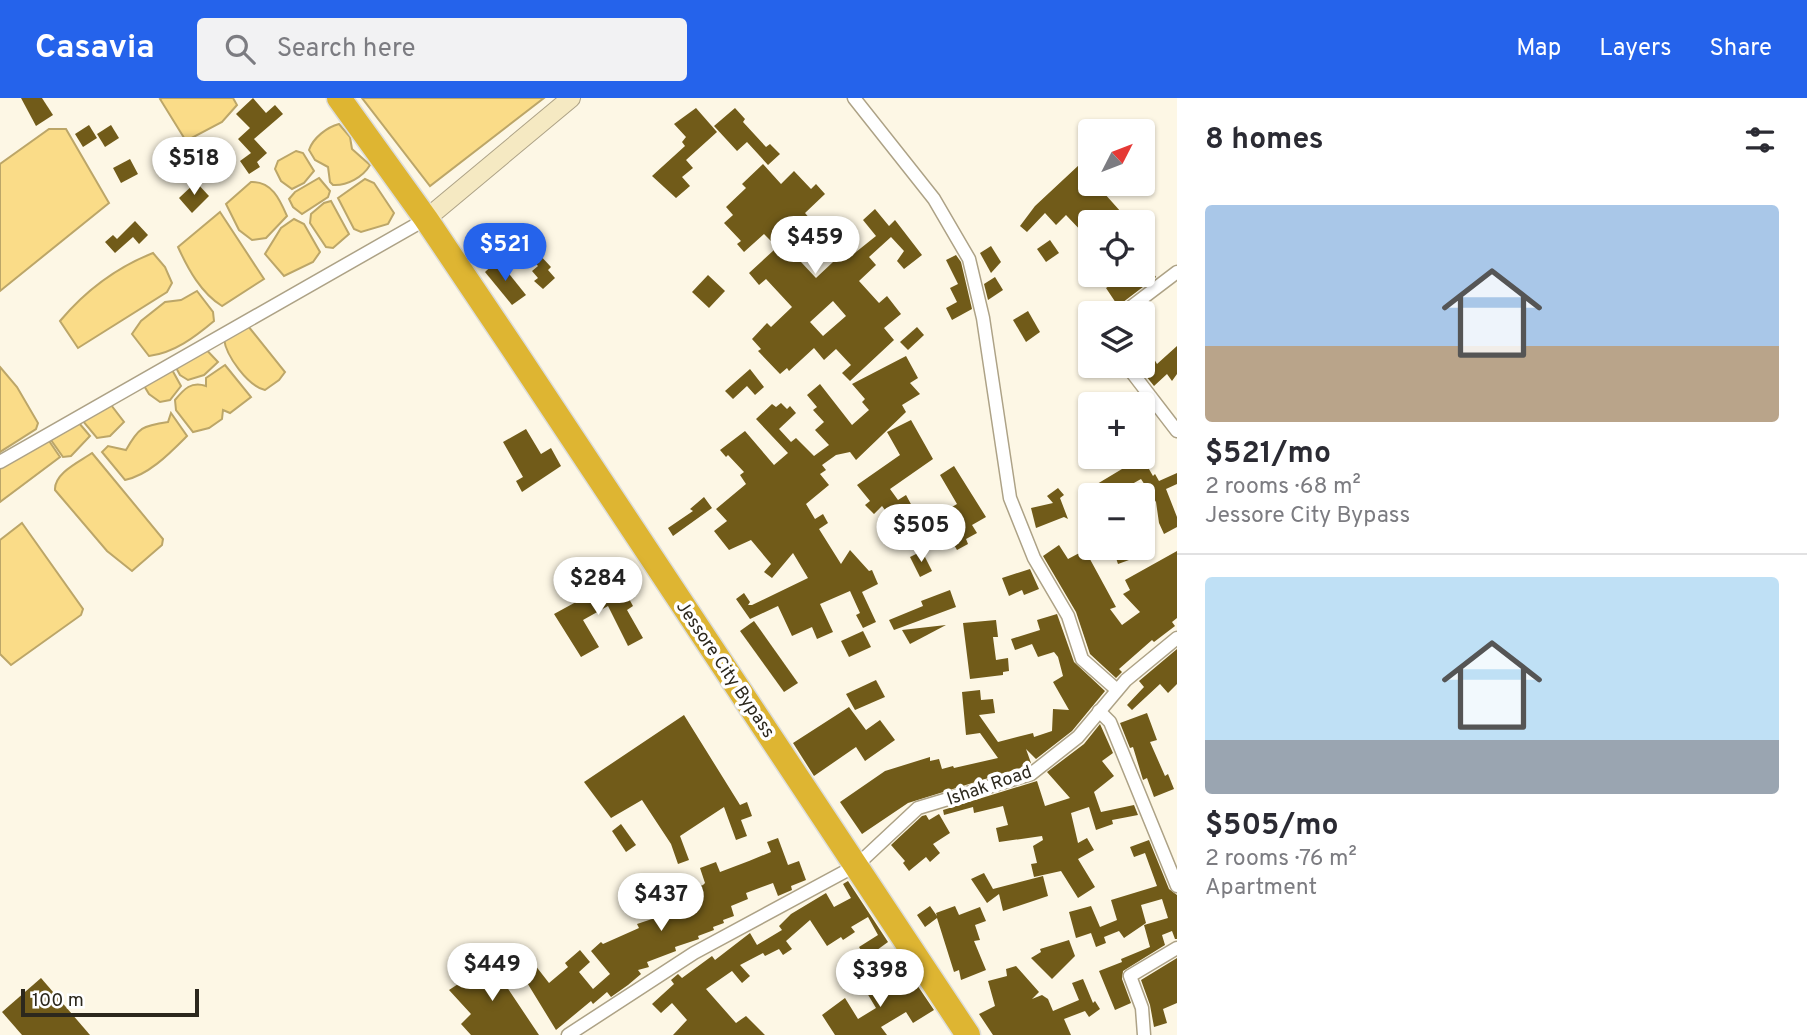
<!DOCTYPE html>
<html lang="en">
<head>
<meta charset="utf-8">
<style>
  body { margin:0; font-family:Overpass,sans-serif; background:#f2f2f3; color:#2b2b33; height:100vh; display:flex; flex-direction:column; font-size:26px; white-space:nowrap }
  * { box-sizing:border-box; margin:0 }
  p { font-size:23px; color:#7c7c81 }
  .icon { flex:none; width:38px; height:38px; fill:none; stroke:currentColor; stroke-width:2; stroke-linecap:round; stroke-linejoin:round }
  .map { position:relative; flex:1; overflow:hidden }
  .panel { display:flex; flex-direction:column; background:#fff; width:630px }
  .panel>* { flex:none }
  .needle { width:46px; rotate:48deg }
  .tools { position:absolute; left:1078px; top:21px; display:grid; gap:14px }
  .tools a { display:grid; place-items:center; width:77px; height:77px; border-radius:7px; background:#fff; box-shadow:0 2px 5px #0004; font-size:35px }
  .scale { position:absolute; left:21px; bottom:18px; width:178px; box-sizing:border-box; padding-left:7px; border:4px solid #2c281d; border-top:0; font-size:19px; line-height:24px; white-space:nowrap; color:#2c281d; -webkit-text-stroke:5px #fff; paint-order:stroke }
  .price { position:absolute; translate:-50% -60px; padding:0 16px; border-radius:24px; background:#fff; color:#222; font-size:23px; line-height:46px; filter:drop-shadow(0 2px 4px #0008) }
  .price::after { content:''; position:absolute; left:50%; top:42px; width:21px; height:16px; margin-left:-10px; background:inherit; clip-path:polygon(0 0,100% 0,50% 100%) }
  .price.current { background:#2563eb; color:#fff }
  ul { padding:0; list-style:none }
  li { display:grid; align-content:center; gap:14px; height:371px; padding:0 28px }
  li+li { border-top:2px solid #e1e1e2 }
  li span { display:grid; place-items:center; height:217px; border-radius:7px; color:#555 }
  li>.icon { margin-inline-start:auto }
  span .icon { width:126px; height:126px; fill:#fffc; stroke-width:1 }
  li b { font-size:30px }
  h2 { display:flex; justify-content:space-between; align-items:center; height:84px; padding:0 28px; font-size:30px }
  header { display:flex; align-items:center; gap:42px; box-sizing:border-box; height:98px; padding:0 35px; background:#2563eb; color:#fff }
  header strong { font-size:33px }
  nav { display:flex; gap:38px; margin-inline-start:auto; font-size:24px }
  .search { width:490px; height:63px; background:#f2f2f3; display:flex; align-items:center; gap:18px; box-sizing:border-box; padding:0 24px; border-radius:7px; color:#7c7c81; font-size:26px }
  main { display:flex; flex:1; min-height:0 }
  .map>svg:first-child { display:block }
  .water { fill:#fadc88; stroke:#bca668; stroke-width:2 }
  .building { fill:#715b19; fill-rule:evenodd }
  .lines { fill:none; stroke-linecap:round; stroke-linejoin:round }
  .street-casing { stroke:#ada286; stroke-width:15 }
  .secondary-casing { stroke:#ada286; stroke-width:20 }
  .highway-casing { stroke:#dddddb; stroke-width:27 }
  .street { stroke:#fff; stroke-width:12 }
  .secondary { stroke:#f5e9c2; stroke-width:18 }
  .highway { stroke:#deb532; stroke-width:24 }
  .labels { text-anchor:middle; stroke-width:7; stroke-linejoin:round; paint-order:stroke }
  .street-label { font-size:18px; fill:#2c281d; stroke:#fff }
</style>
</head>
<body>
<header>
<strong>Casavia</strong>
<div class="search"><svg class="icon" aria-label="search" viewBox="0 0 24 24"><circle cx="10" cy="10" r="6"/><path d="M15 15l6 6"/></svg>Search here</div>
<nav><a>Map</a><a>Layers</a><a>Share</a></nav>
</header>
<main>
<div class="map">
<svg width="1177" height="937" viewBox="0 0 1177 937">
  <rect width="100%" height="100%" fill="#fdf7e5"/>
  <g class="water">
    <path d="M162,0H233L237,7L222,24L186,43L160,1Z"/>
    <path d="M362,0H544L430,88Z"/>
    <path d="M339,26L350,39L352,51L370,67C363,79 347,88 333,87L330,84L328,69L315,62L309,52C313,40 327,29 339,26Z"/>
    <path d="M49,31H66L109,105L0,193V66Z"/>
    <path d="M296,53L303,55L314,73L304,85L292,91L281,83L275,71L278,63Z"/>
    <path d="M319,80L330,93L328,99L302,116L293,109L289,101L295,94Z"/>
    <path d="M365,81L374,85L394,115L388,126L361,134L354,131L338,100Z"/>
    <path d="M251,84C272,83 280,102 287,118L266,140L252,142L239,132L226,106Z"/>
    <path d="M331,103L349,136L333,150L326,149L310,125L311,116L324,105Z"/>
    <path d="M220,114L264,181L222,208C201,195 188,171 178,149Z"/>
    <path d="M294,121L304,126L320,154L313,164L284,178L265,156L281,130Z"/>
    <path d="M153,155L165,169L172,185L167,194L78,250L60,223C86,192 115,170 153,155Z"/>
    <path d="M197,193L213,214L214,223C195,239 174,255 149,258L132,236L141,223L165,204L181,202Z"/>
    <path d="M248,228L285,274L279,282L265,292C248,288 226,258 224,241Z"/>
    <path d="M200,245L218,264L204,277L188,282L180,277L174,266Z"/>
    <path d="M225,267L251,299L230,315L223,312L222,321L209,330L193,334L176,312L175,302C184,291 191,283 206,288V280Z"/>
    <path d="M0,269L17,289L38,325L36,331L0,354Z"/>
    <path d="M171,270L181,288L170,302L160,304L149,296L143,286Z"/>
    <path d="M108,303L124,324L110,338L97,340L82,322Z"/>
    <path d="M171,315L187,338C170,355 149,377 125,382L102,354L108,348L126,352C139,329 142,328 168,324Z"/>
    <path d="M79,325L90,338L71,358L63,359L51,342Z"/>
    <path d="M45,337L60,359L0,404V367Z"/>
    <path d="M92,355L163,441L162,447L132,473L107,453L55,392C54,375 79,364 92,355Z"/>
    <path d="M22,425L83,511L81,517L11,567L0,556V442Z"/>
  </g>
  <g class="building">
    <path d="M21,0H42L53,17L36,28Z"/>
    <path d="M253,0L266,15L275,7L283,16L254,41L267,55L257,64L260,69L249,76L240,63L251,55L238,41L250,30L236,16Z"/>
    <path d="M696,10L717,34L686,62L693,70L682,79L690,88L676,100L652,78L685,48L682,44L686,39L674,26Z"/>
    <path d="M735,10L745,21L743,24L766,49L770,46L780,56L768,67L747,44L737,53L714,28Z"/>
    <path d="M89,27L97,40L83,49L75,36Z"/>
    <path d="M111,27L119,40L105,49L97,36Z"/>
    <path d="M130,61L138,76L121,85L113,70Z"/>
    <path d="M763,66L781,86L794,73L811,91L816,86L825,96L805,115L846,162L876,138L863,122L875,111L889,128L895,122L922,157L904,171L897,163L904,153L891,139L869,159L876,167L859,183L879,205L887,198L901,216L884,230L894,242L850,283L842,275L851,267L836,251L824,262L814,250L789,273L787,270L780,276L758,253L761,251L752,241L767,225L771,229L792,209L766,181L759,187L749,175L774,152L783,161L797,148L784,134L773,145L764,136L744,154L737,146L741,143L724,125L733,117L726,109L746,90L742,86ZM819,148L833,164L816,180L801,164ZM833,203L846,218L823,238L810,224Z"/>
    <path d="M1079,67L1090,80V86H1096L1121,114L1111,124H1090V133L1085,137L1066,117L1056,127L1045,115L1027,134L1020,128L1035,108Z"/>
    <path d="M196,84L209,98L192,115L179,100Z"/>
    <path d="M135,123L148,137L139,146L133,139L115,155L105,144L113,137L117,141Z"/>
    <path d="M537,142L543,148L537,154L551,169L548,172L555,180L543,191L534,183L538,180L532,173L538,168L524,153Z"/>
    <path d="M1050,142L1059,155L1046,164L1037,151Z"/>
    <path d="M991,148L1001,164L991,175L980,155Z"/>
    <path d="M956,157L961,164L972,211L952,222L946,210L957,204L950,190L958,186L946,162Z"/>
    <path d="M1143,160L1156,179L1118,208L1106,190L1126,177H1143Z"/>
    <path d="M498,162L526,197L512,207L485,174Z"/>
    <path d="M708,177L725,193L709,210L692,194Z"/>
    <path d="M995,179L1003,192L988,202L984,186Z"/>
    <path d="M1028,213L1040,234L1026,244L1013,222Z"/>
    <path d="M917,229L924,237L908,252L900,244Z"/>
    <path d="M1143,242L1157,266L1177,248V276L1172,283L1167,276L1154,288L1138,268H1143Z"/>
    <path d="M906,258L918,280L910,285L920,296L902,307L906,314L856,362L850,354L836,357L822,367L826,372L820,376L829,387L806,406L815,421L823,416L828,425L819,431L841,466L850,452L869,473L872,472L878,486L862,494L876,524L863,530L856,517L860,515L850,493L820,506L833,534L817,541L812,529L792,538L778,508L750,521L736,501L744,495L750,504L748,507H752L808,480L793,455L772,480L764,474L771,466L751,442L729,452L714,433L727,423L716,411L746,386L740,377L744,374L728,357L726,359L720,352L745,333L774,367L788,355L756,321L772,306L776,309L781,305L787,311L790,308L796,315L779,331L791,344L796,340L814,358L829,347L815,332L824,324L813,312L817,309L807,297L820,286L852,327L869,312L862,304L865,301L852,286Z"/>
    <path d="M750,271L764,289L755,297L747,288L733,301L725,293Z"/>
    <path d="M911,322L933,361L890,391L898,402L906,397L918,419L901,433L882,408L874,416L865,407L870,403L857,387L900,357L887,334Z"/>
    <path d="M526,331L541,356L551,350L561,368L522,394L516,383L523,379L503,344Z"/>
    <path d="M1142,359L1153,378L1155,376L1159,383L1177,375V386L1166,391L1177,419V429L1164,436L1159,425L1156,404L1141,381L1125,390L1127,397H1096L1092,389Z"/>
    <path d="M954,368L986,419L972,427L977,435L966,441L968,446L957,452L943,428L939,430L933,420L957,406L940,377Z"/>
    <path d="M1058,390L1064,397L1060,400L1068,421L1064,419L1036,430L1031,410L1053,405L1047,398Z"/>
    <path d="M704,399L712,410L673,438L668,430L693,413L690,411Z"/>
    <path d="M1059,447L1068,461L1085,452L1116,509L1110,511L1122,527L1140,514L1123,496L1130,492L1125,482L1177,453V520L1172,524L1175,528L1154,544L1152,542L1119,571L1122,574L1116,580L1090,556L1076,514L1043,458Z"/>
    <path d="M1126,450H1137L1140,458L1118,466L1114,454Z"/>
    <path d="M922,453L932,473L920,479L910,459Z"/>
    <path d="M1030,471L1039,491L1024,497L1022,492L1009,498L1002,480Z"/>
    <path d="M618,481L633,508L627,512L643,540L628,548L608,508L583,522L599,549L581,559L554,516Z"/>
    <path d="M950,492L956,509L894,532L889,522L923,508L921,503Z"/>
    <path d="M1057,516L1074,564L1105,593L1072,633L1036,661L1026,651L1031,665L1027,668L908,705L862,736L840,704L885,673L930,659V663L939,661L942,671L953,668L954,670L998,660L980,635L966,637L962,594L980,592L981,602L993,601L995,615L979,617L998,644L1033,635L1034,639L1052,633L1053,611L1069,612L1053,584L1063,578L1058,559L1054,554L1038,559L1032,546L1015,552L1011,541L1040,532L1037,522Z"/>
    <path d="M996,522L998,539H993L996,562L1008,560L1009,573L1003,574V577L970,581L963,525Z"/>
    <path d="M754,523L798,585L784,594L740,533Z"/>
    <path d="M946,527L910,546L902,532Z"/>
    <path d="M863,533L871,549L849,559L841,543Z"/>
    <path d="M1177,551V586L1168,595L1160,586L1132,612L1127,607L1144,589L1139,583Z"/>
    <path d="M876,582L885,599L855,612L846,596Z"/>
    <path d="M849,609L866,632L880,622L895,642L865,663L856,649L814,678L793,645Z"/>
    <path d="M1147,615L1157,642L1150,644L1165,678L1168,676L1174,691L1154,699L1147,680L1143,682L1133,649L1130,650L1120,625Z"/>
    <path d="M684,617L740,707L747,704L752,718L741,722L747,738L736,742L724,709L680,738L689,762L678,766L671,746L642,702L611,720L584,684Z"/>
    <path d="M1100,626L1113,655L1102,663L1114,678L1094,694L1101,714L1134,707L1138,717L1112,722L1113,726L1096,732L1089,709L1071,715L1078,745L1087,740L1094,752L1078,761L1095,789L1078,800L1061,773L1034,779L1031,766L1037,765L1033,748L1043,742L1042,738L999,744L996,730L1008,727L1003,708L974,715L973,709L944,717L943,712L1037,683L1045,708L1070,700L1047,674L1084,646Z"/>
    <path d="M939,716L950,735L933,746L940,755L930,764L926,759L909,773L903,765L905,763L891,747L922,718L926,717L929,722Z"/>
    <path d="M621,726L636,747L626,754L612,733Z"/>
    <path d="M778,740L788,767L799,763L806,782L791,788L792,792L778,798L773,785L746,795L748,801L731,808L734,818L723,822L724,825L713,829L714,832L698,838L699,841L675,849L676,853L647,864L649,869L638,872L641,876L628,887L611,899L607,894L593,906L591,903L556,932L515,865L528,858L549,885L568,869L565,865L580,852L590,864L579,874L593,891L610,876L591,853L601,844L603,846L639,830L637,826L661,818L657,808L685,798L683,794L703,787L705,785L700,770L716,764L720,774L749,763L771,754L767,744Z"/>
    <path d="M1149,742L1169,791L1177,797V841H1175L1172,833L1162,837L1165,847L1123,873L1122,881L1131,905L1115,912L1099,873L1122,864L1121,861L1150,849L1144,827L1168,820L1162,801L1141,807L1146,825L1124,840L1119,833L1104,839L1106,845L1096,849L1091,835L1076,840L1069,814L1091,808L1100,829L1117,822L1111,802L1157,788L1145,755L1134,759L1130,749Z"/>
    <path d="M984,775L993,791L1043,778L1048,798L1003,813L999,796L987,805L971,781Z"/>
    <path d="M848,783L888,844L866,860L859,849L878,837L868,819L851,829L855,834L843,842L841,839L827,848L810,822L786,843L792,851L783,857L779,851L765,858L763,855L740,867L750,878L742,885L732,873L706,891L736,925L746,918L765,937H673L687,922L672,905L661,915L652,906L674,886L671,882L678,876L682,880L712,858L715,862L750,835L757,847L782,832L779,828L791,816L826,795L834,809L851,800L843,786Z"/>
    <path d="M930,808L937,818L936,815L955,808L959,817L980,809L986,823L975,827L980,842L974,843L986,872L961,882L959,872L954,874L937,820L925,829L917,817Z"/>
    <path d="M1069,842L1075,858L1052,881L1031,860L1041,854L1040,851Z"/>
    <path d="M501,849L508,861L494,870L539,937H471L461,926L471,916L449,892L484,869L482,866L492,860L490,856Z"/>
    <path d="M1177,860V905L1163,911L1167,925L1154,929L1150,907L1141,882Z"/>
    <path d="M1016,868L1039,894L1032,901L1042,897L1048,901L1053,913L1079,902L1072,885L1083,881L1093,905L1095,903L1100,911L1089,919L1085,913L1064,921L1071,937H993L979,916L995,908L988,883L1007,878L1006,871Z"/>
    <path d="M898,871L909,888L915,884L934,912L913,925L906,914L881,929L887,937H835L822,917L845,900L858,921L876,910L867,895L891,880L889,876Z"/>
    <path d="M41,880L90,937H22L2,914Z"/>
  </g>
  <g class="lines">
    <g class="street-casing">
      <g id="street">
        <path d="M854,0L934,101L969,161L983,220L1010,400L1034,460L1068,518L1082,561L1117,592"/>
        <path d="M1123,215L1177,174"/>
        <path d="M1127,268L1177,333"/>
        <path d="M0,364L426,121"/>
        <path d="M1099,613L1110,624L1177,788"/>
        <path d="M568,937L694,855L857,767L918,710L1031,676L1078,639L1126,582L1177,540"/>
        <path d="M1144,937L1142,910L1130,878L1177,850"/>
      </g>
    </g>
    <g class="secondary-casing">
      <path id="secondary" d="M426,121L571,0"/>
    </g>
    <g class="highway-casing">
      <path id="highway" d="M339,0L426,121L514,252L968,937"/>
    </g>
    <use href="#street" class="street"/>
    <use href="#secondary" class="secondary"/>
    <use href="#highway" class="highway"/>
  </g>
  <g class="labels">
    <g class="street-label">
      <text transform="translate(726 571) rotate(56)" y="6">Jessore City Bypass</text>
      <text transform="translate(989 687) rotate(-19)" y="6">Ishak Road</text>
    </g>
  </g>
</svg>
<div class="tools">
<a><svg class="needle" viewBox="-14 -14 28 28"><path d="M0-13l5 13h-10z" fill="#e53935"/><path d="M0 13l5-13h-10z" fill="#7c7c81"/></svg></a>
<a><svg class="icon" aria-label="locate" viewBox="0 0 24 24"><circle cx="12" cy="12" r="6"/><path d="M12 2v4M12 18v4M2 12h4M18 12h4"/></svg></a>
<a><svg class="icon" aria-label="layers" viewBox="0 0 24 24"><path d="M12 4l9 5-9 5-9-5zM3 14l9 5 9-5"/></svg></a>
<a>+</a>
<a>−</a>
</div>
<div class="scale">100 m</div>
<b class="price" style="left:194px;top:99px">$518</b>
<b class="price" style="left:815px;top:178px">$459</b>
<b class="price current" style="left:505px;top:185px">$521</b>
<b class="price" style="left:921px;top:466px">$505</b>
<b class="price" style="left:598px;top:519px">$284</b>
<b class="price" style="left:661px;top:835px">$437</b>
<b class="price" style="left:492px;top:905px">$449</b>
<b class="price" style="left:880px;top:911px">$398</b>
</div>
<section class="panel">
<h2>8 homes<svg class="icon" aria-label="filters" viewBox="0 0 24 24"><path d="M4 7h16M4 17h16"/><circle cx="9" cy="7" r="2"/><circle cx="15" cy="17" r="2"/></svg></h2>
<ul>
<li><span style="background:linear-gradient(#a9c7e8 65%,#b9a48a 0)"><svg class="icon" aria-label="home" viewBox="0 0 24 24"><path d="M3 11l9-7 9 7M6 9v11h12V9"/></svg></span><div><b>$521/mo</b><p>2 rooms · 68 m²</p><p>Jessore City Bypass</p></div></li>
<li><span style="background:linear-gradient(#bfe0f5 75%,#9aa5b1 0)"><svg class="icon" aria-label="home" viewBox="0 0 24 24"><path d="M3 11l9-7 9 7M6 9v11h12V9"/></svg></span><div><b>$505/mo</b><p>2 rooms · 76 m²</p><p>Apartment</p></div></li>
</ul>
</section>
</main>
</body>
</html>
